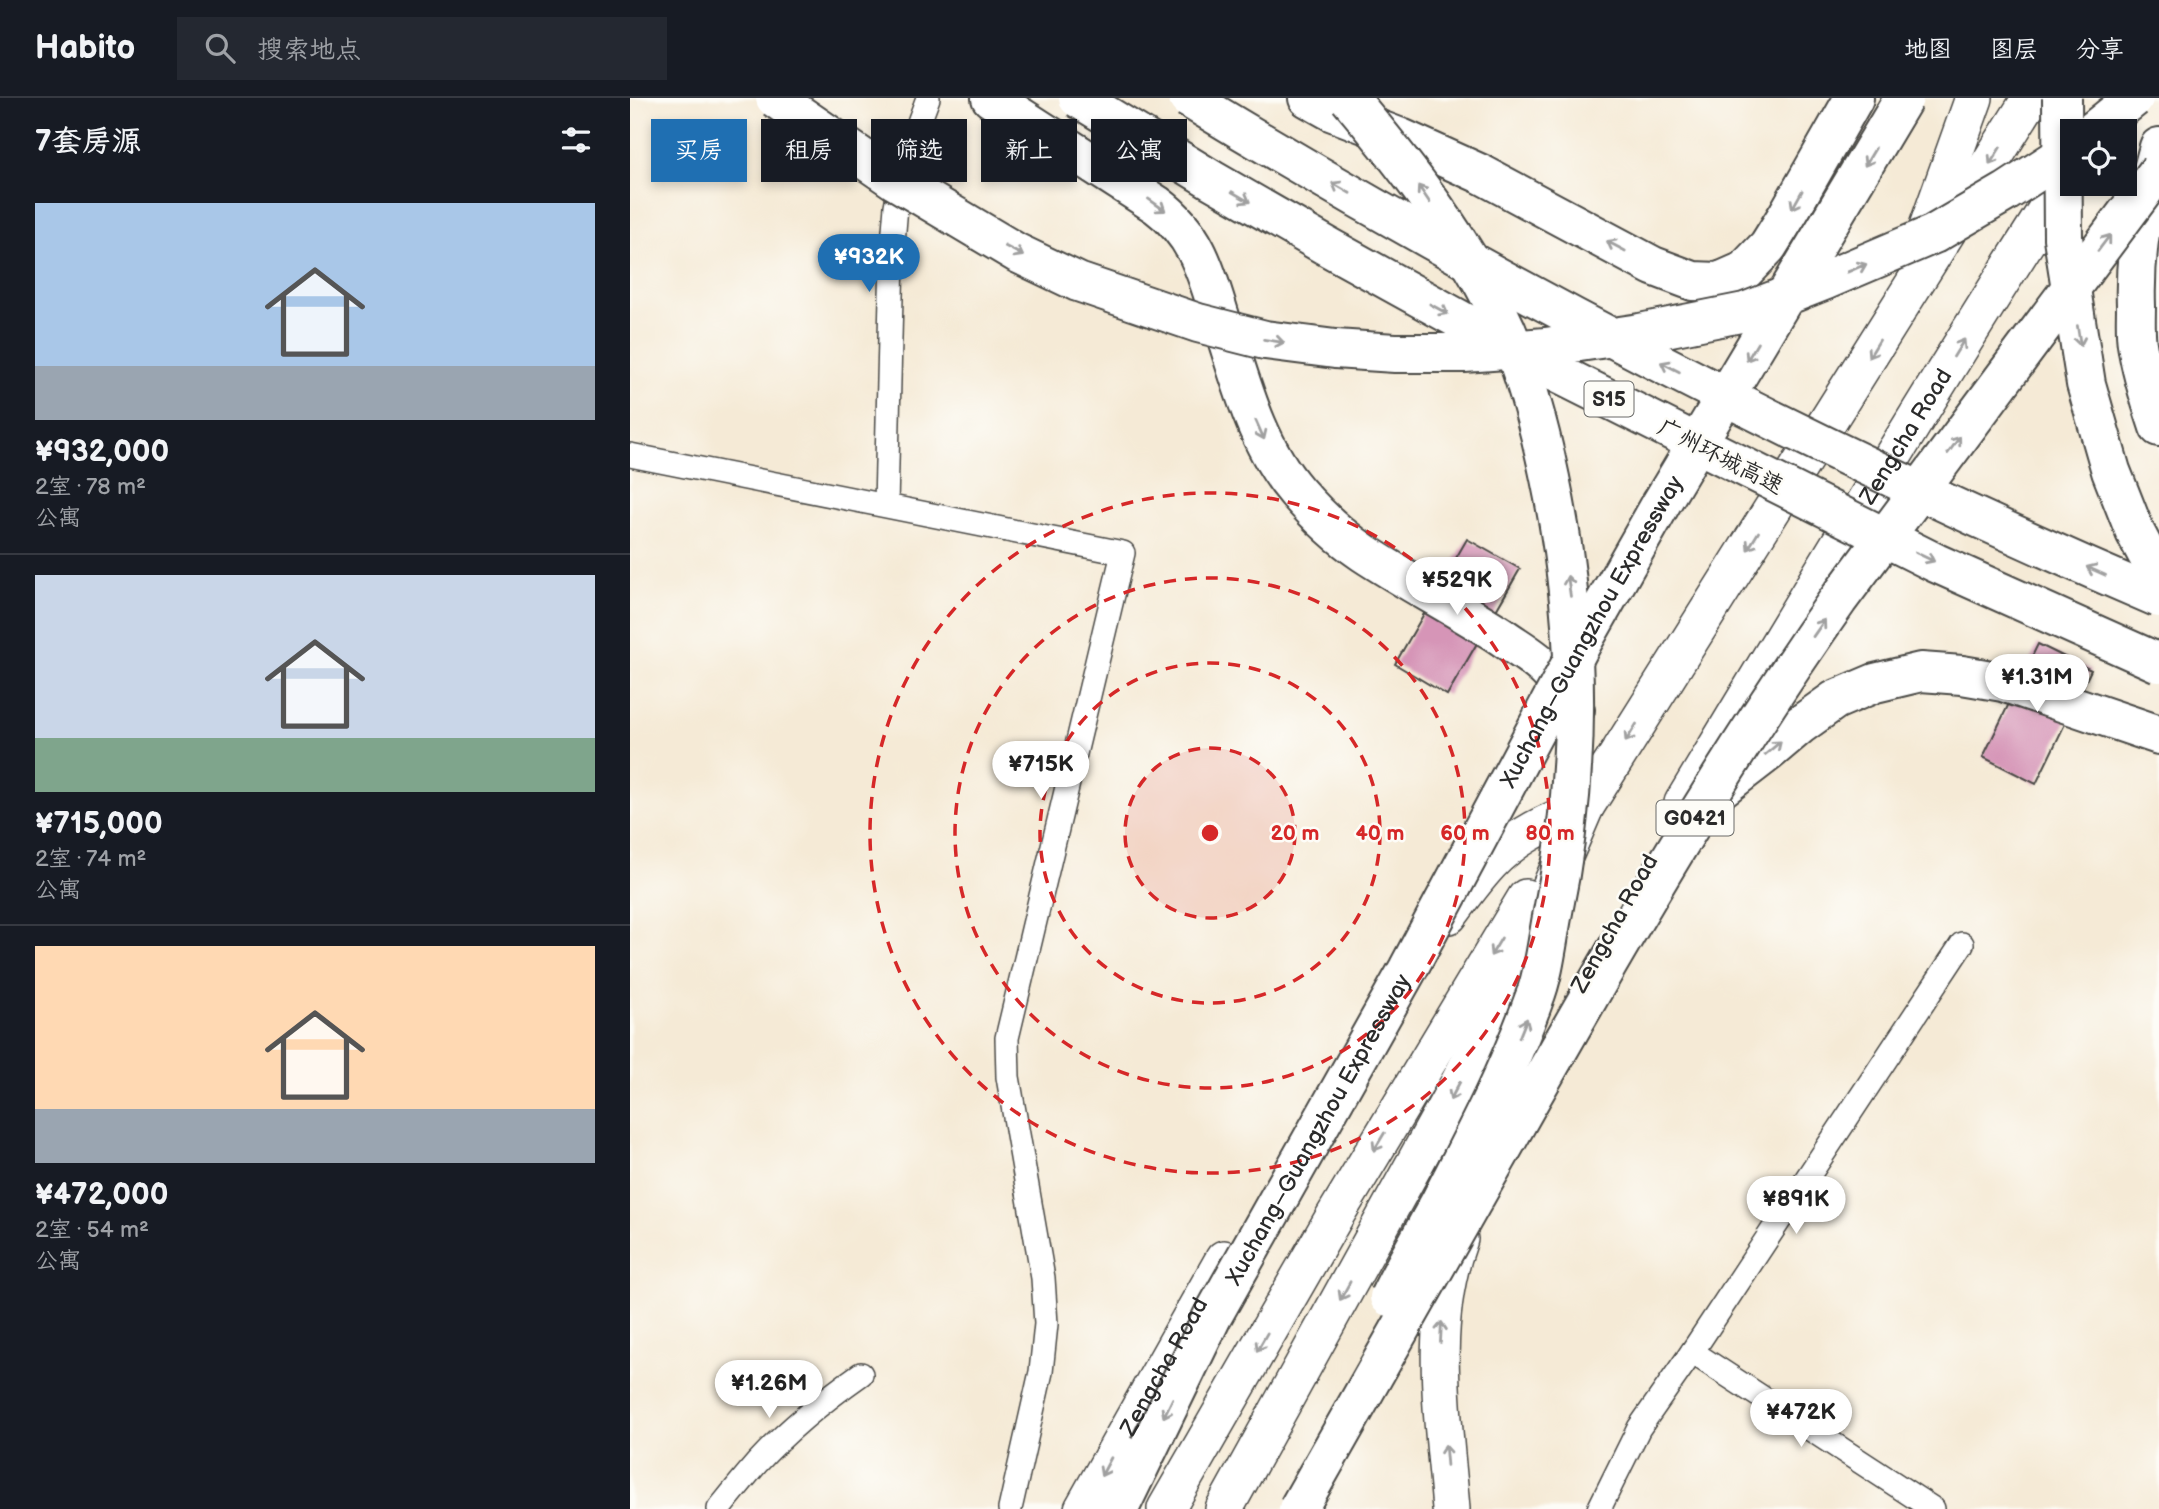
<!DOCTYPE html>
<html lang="zh">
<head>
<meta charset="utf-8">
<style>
  body { margin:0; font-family:"Balsamiq Sans","LXGW WenKai TC",sans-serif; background:#242831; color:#f1f3f6; height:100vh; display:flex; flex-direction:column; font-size:26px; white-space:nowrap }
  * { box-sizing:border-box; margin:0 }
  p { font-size:23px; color:#9ea1a6 }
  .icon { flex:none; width:38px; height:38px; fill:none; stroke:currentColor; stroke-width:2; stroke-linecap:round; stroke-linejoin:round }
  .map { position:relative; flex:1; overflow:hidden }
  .panel { display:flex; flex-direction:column; background:#171b24; width:630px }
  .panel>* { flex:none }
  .hud { position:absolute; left:21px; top:21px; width:665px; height:63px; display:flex; gap:14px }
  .fabs { position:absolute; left:1430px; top:21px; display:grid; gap:14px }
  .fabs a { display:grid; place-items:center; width:77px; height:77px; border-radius:0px; background:#171b24; box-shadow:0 4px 10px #0003; font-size:35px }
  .price { position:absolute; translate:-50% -60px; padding:0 16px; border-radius:24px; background:#fff; color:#222; font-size:23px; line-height:46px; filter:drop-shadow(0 2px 4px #0008) }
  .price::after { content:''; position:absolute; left:50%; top:42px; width:21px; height:16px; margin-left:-10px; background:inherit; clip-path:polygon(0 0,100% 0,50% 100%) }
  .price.current { background:#1f6fb2; color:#fff }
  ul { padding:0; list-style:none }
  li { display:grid; align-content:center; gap:14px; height:371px; padding:0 35px }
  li+li { border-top:2px solid #363941 }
  li span { display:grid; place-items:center; height:217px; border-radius:0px; color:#555 }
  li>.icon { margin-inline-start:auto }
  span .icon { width:126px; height:126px; fill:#fffc; stroke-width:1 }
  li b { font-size:30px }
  h2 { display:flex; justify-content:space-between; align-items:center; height:84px; padding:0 35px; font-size:30px }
  .pill { padding:0 24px; border-radius:0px; background:#171b24; box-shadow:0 4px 10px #0003; font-size:24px; line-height:63px }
  .pill.current { background:#1f6fb2; color:#fff }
  header { display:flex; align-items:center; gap:42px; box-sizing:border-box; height:98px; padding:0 35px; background:#171b24; border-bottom:2px solid #363941 }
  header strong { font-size:33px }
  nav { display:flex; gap:38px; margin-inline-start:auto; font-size:24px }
  .search { width:490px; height:63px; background:#242831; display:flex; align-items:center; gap:18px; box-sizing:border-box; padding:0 24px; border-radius:0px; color:#9ea1a6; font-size:26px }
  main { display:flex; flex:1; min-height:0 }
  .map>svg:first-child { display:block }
  .building { fill:#d695b7 }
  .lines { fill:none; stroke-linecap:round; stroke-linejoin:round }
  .minor-casing { stroke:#494845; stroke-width:26 }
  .primary-casing { stroke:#494845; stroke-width:40 }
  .motorway-casing { stroke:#494845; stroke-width:42 }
  .minor { stroke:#fff; stroke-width:23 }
  .primary { stroke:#fff; stroke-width:37 }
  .motorway { stroke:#fff; stroke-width:38 }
  .motorway-bridge-casing { stroke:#494845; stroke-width:42; stroke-linecap:butt }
  .motorway-bridge { stroke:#fff; stroke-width:38 }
  .oneway { stroke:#a0a0a0 }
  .ring { fill:none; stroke:#d62828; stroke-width:3.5; stroke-dasharray:12 9 }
  .labels { text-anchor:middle; stroke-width:5; stroke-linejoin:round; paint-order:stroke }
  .shield { fill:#fdfcf7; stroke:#6a6a68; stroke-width:2 }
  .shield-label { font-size:21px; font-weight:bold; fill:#2b2b2b }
  .street-label { font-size:23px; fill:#2b2b2b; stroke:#fdfcf7 }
  .centre { fill:#d62828; stroke:#fdfcf7; stroke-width:3.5 }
  .ring-label { font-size:21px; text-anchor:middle; font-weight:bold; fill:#d62828; stroke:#fdfcf7; stroke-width:5; stroke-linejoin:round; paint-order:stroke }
</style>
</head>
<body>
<header>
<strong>Habito</strong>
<div class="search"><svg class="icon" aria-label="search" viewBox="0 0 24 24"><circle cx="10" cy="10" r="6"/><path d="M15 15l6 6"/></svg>搜索地点</div>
<nav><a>地图</a><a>图层</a><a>分享</a></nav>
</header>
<main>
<section class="panel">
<h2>7套房源<svg class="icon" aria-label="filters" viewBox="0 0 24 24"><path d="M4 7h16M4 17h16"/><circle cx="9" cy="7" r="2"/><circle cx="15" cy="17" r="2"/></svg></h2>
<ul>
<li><span style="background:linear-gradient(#a9c7e8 75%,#9aa5b1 0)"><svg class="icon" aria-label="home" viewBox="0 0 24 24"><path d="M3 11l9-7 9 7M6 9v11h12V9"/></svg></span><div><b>¥932,000</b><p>2室 · 78 m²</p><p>公寓</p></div></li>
<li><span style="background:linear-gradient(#c9d6e8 75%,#7fa58c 0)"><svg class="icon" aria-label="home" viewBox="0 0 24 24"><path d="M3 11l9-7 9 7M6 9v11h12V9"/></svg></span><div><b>¥715,000</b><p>2室 · 74 m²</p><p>公寓</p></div></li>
<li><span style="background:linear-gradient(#ffd9b3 75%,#9aa5b1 0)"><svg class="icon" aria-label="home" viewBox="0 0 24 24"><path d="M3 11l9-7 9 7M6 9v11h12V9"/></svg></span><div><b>¥472,000</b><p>2室 · 54 m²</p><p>公寓</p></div></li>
</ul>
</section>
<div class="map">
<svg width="1529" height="1411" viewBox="0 0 1529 1411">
  <rect width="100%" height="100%" fill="#fdfcf7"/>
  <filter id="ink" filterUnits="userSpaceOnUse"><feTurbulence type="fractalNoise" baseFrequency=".0143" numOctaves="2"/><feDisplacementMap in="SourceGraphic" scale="14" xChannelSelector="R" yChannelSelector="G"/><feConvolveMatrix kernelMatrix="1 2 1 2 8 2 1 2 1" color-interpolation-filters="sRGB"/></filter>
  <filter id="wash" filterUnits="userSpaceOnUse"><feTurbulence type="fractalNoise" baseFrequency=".00686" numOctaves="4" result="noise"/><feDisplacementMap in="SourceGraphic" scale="28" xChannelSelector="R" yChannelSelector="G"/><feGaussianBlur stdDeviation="1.57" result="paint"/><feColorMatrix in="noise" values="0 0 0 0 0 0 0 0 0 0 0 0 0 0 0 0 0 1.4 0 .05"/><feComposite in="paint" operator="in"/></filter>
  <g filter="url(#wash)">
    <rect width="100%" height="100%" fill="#f5ead6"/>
    <g id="blocks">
      <g class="building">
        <path d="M837,441L890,471L817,597L765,566Z"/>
        <path d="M1408,546L1461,572L1406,686L1353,659Z"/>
      </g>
    </g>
  </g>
  <g filter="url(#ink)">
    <use href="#blocks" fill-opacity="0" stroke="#494845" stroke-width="2"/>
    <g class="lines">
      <g class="minor-casing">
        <g id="minor">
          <path d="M0,357L493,455L377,940L378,979L413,1180L416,1226L411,1274L380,1411"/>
          <path d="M256,407L262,157L266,108L275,62L298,0"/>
          <path d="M1062,1254L1303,1411"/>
          <path d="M89,1411C101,1396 114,1380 127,1365C158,1331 194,1302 231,1276"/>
          <path d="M969,1411L1009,1330L1062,1254L1332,846"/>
        </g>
      </g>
      <g class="primary-casing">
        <g id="primary">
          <path d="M1290,151L1344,0"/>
          <path id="s1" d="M1053,705C1180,494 1307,282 1440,75"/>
          <path d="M819,817C832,799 845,781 860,765C885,738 922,722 955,709"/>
          <path id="s2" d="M453,1411L594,1161"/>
          <path d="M536,1411L703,1121L896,800"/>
          <path d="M594,1411L828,987L874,898L955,709L1401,0"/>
          <path d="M821,1411C814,1323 797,1227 829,1141"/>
        </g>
      </g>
      <g class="motorway-casing">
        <g id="motorway">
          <path d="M361,0L527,107C569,138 577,178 592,225C611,283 626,347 667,394C687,417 709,438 734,455C778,484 826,509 871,538C886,549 905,559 918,573C929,584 938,598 945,612"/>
          <path d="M678,0L703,14L771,40L851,76L1023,168L1063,183L1089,184L1114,173L1138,148L1158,116L1224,0"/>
          <path d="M1529,49C1514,103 1504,151 1506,208C1506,220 1505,234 1507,246C1511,274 1520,302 1529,329"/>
          <path d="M1080,699L1137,655L1170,627L1205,602L1245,585L1291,574L1332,577L1373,584L1529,637"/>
          <path d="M489,1411L519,1349"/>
        </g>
      </g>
      <use href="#minor" class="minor"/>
      <use href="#primary" class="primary"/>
      <use href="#motorway" class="motorway"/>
      <g class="motorway-bridge-casing">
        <g id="motorway-bridge">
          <path d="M145,0L266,83L387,155L448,184L568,225L635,242L705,251L765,255H834L916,249L1010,235L1115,214L1196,182L1304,136L1376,94L1442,51"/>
          <path d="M448,0L582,82L700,150L919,271L1306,465L1529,565"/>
          <path d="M558,0C869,189 1194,357 1529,500"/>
          <path d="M719,0C777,69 839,149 876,231C895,276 910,332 920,380C951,527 953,671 922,819C917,846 914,876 904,901C879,971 845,1036 811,1102C794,1134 775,1166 759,1199"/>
          <path d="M1432,0L1433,140L1456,286L1481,373L1505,434L1529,479"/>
          <path d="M1463,33L1504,0"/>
          <path id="s3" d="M519,1349L582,1219L778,871L953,543L1032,404L1274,0"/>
          <path d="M668,1411C744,1277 820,1143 896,1009C994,836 1094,664 1208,502L1529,72"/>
        </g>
      </g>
      <use href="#motorway-bridge" class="motorway-bridge"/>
    </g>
    <defs><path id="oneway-shaft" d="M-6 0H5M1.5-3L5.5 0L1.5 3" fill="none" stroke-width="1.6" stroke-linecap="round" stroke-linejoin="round" transform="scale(1.75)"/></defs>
    <g class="oneway">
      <use href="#oneway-shaft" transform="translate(1365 58) rotate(122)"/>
      <use href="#oneway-shaft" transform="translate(1240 59) rotate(121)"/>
      <use href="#oneway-shaft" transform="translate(711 90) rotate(-150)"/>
      <use href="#oneway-shaft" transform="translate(794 96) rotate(-124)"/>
      <use href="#oneway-shaft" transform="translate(611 99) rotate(30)"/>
      <use href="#oneway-shaft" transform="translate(1167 102) rotate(119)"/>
      <use href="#oneway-shaft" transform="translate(527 107) rotate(35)"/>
      <use href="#oneway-shaft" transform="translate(1474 145) rotate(-53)"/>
      <use href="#oneway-shaft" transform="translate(986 148) rotate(-152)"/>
      <use href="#oneway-shaft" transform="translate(384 153) rotate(28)"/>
      <use href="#oneway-shaft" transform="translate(1227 170) rotate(-23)"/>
      <use href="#oneway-shaft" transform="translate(809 211) rotate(29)"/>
      <use href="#oneway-shaft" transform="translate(1449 238) rotate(81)"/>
      <use href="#oneway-shaft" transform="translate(644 243) rotate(9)"/>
      <use href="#oneway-shaft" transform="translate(1329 250) rotate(-58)"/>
      <use href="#oneway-shaft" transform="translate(1244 251) rotate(122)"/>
      <use href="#oneway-shaft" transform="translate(1122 254) rotate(121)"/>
      <use href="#oneway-shaft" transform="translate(1040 269) rotate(-153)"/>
      <use href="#oneway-shaft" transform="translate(630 332) rotate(66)"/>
      <use href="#oneway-shaft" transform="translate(1324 347) rotate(-54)"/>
      <use href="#oneway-shaft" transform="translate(1123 443) rotate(122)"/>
      <use href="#oneway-shaft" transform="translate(1295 459) rotate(26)"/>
      <use href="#oneway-shaft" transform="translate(1466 473) rotate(-156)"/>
      <use href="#oneway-shaft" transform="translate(939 488) rotate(-98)"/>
      <use href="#oneway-shaft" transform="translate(1189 530) rotate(-55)"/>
      <use href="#oneway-shaft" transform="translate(1001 635) rotate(122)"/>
      <use href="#oneway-shaft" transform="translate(1143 650) rotate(-40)"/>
      <use href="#oneway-shaft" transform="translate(866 849) rotate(121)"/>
      <use href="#oneway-shaft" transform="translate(893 930) rotate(-68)"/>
      <use href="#oneway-shaft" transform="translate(825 993) rotate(118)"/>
      <use href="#oneway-shaft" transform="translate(749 1044) rotate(121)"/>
      <use href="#oneway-shaft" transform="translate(715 1193) rotate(119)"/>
      <use href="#oneway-shaft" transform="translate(811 1234) rotate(-87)"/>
      <use href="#oneway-shaft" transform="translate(632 1244) rotate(120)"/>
      <use href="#oneway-shaft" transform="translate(538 1310) rotate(116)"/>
      <use href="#oneway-shaft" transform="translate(816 1357) rotate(-95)"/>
      <use href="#oneway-shaft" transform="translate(476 1369) rotate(118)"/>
    </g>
  </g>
  <circle cx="580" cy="735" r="85" fill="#d62828" fill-opacity=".12"/>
  <g class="ring">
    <circle cx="580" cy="735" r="85"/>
    <circle cx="580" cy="735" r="170"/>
    <circle cx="580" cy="735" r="255"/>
    <circle cx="580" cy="735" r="340"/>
  </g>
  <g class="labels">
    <g class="shield">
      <rect x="954.5" y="283.5" width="49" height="35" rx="5"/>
      <rect x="1026.5" y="702.5" width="77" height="35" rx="5"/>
    </g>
    <g class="shield-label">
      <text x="979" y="308">S15</text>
      <text x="1065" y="727">G0421</text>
    </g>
    <g class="street-label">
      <text dy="8" stroke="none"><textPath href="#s1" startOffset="429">Zengcha Road</textPath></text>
      <text transform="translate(1091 358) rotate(27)" y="8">广州环城高速</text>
      <text dy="8" stroke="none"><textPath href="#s3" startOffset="928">Xuchang–Guangzhou Expressway</textPath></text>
      <text transform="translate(984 825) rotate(-61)" y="8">Zengcha Road</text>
      <text dy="8" stroke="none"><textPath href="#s3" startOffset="360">Xuchang–Guangzhou Expressway</textPath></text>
      <text dy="8" stroke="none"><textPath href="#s2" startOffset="164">Zengcha Road</textPath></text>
    </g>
  </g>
  <circle cx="580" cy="735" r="10" class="centre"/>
  <g class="ring-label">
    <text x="665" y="742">20 m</text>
    <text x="750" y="742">40 m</text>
    <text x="835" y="742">60 m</text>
    <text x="920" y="742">80 m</text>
  </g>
</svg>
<div class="fabs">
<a><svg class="icon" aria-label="locate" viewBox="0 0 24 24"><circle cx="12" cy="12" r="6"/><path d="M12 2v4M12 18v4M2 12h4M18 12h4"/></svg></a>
</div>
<b class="price current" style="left:239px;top:196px">¥932K</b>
<b class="price" style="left:827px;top:519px">¥529K</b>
<b class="price" style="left:1407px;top:616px">¥1.31M</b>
<b class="price" style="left:411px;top:703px">¥715K</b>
<b class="price" style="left:1166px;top:1138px">¥891K</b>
<b class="price" style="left:139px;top:1322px">¥1.26M</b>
<b class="price" style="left:1171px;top:1351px">¥472K</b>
<div class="hud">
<a class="pill current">买房</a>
<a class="pill">租房</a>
<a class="pill">筛选</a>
<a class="pill">新上</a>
<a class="pill">公寓</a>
</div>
</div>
</main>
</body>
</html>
